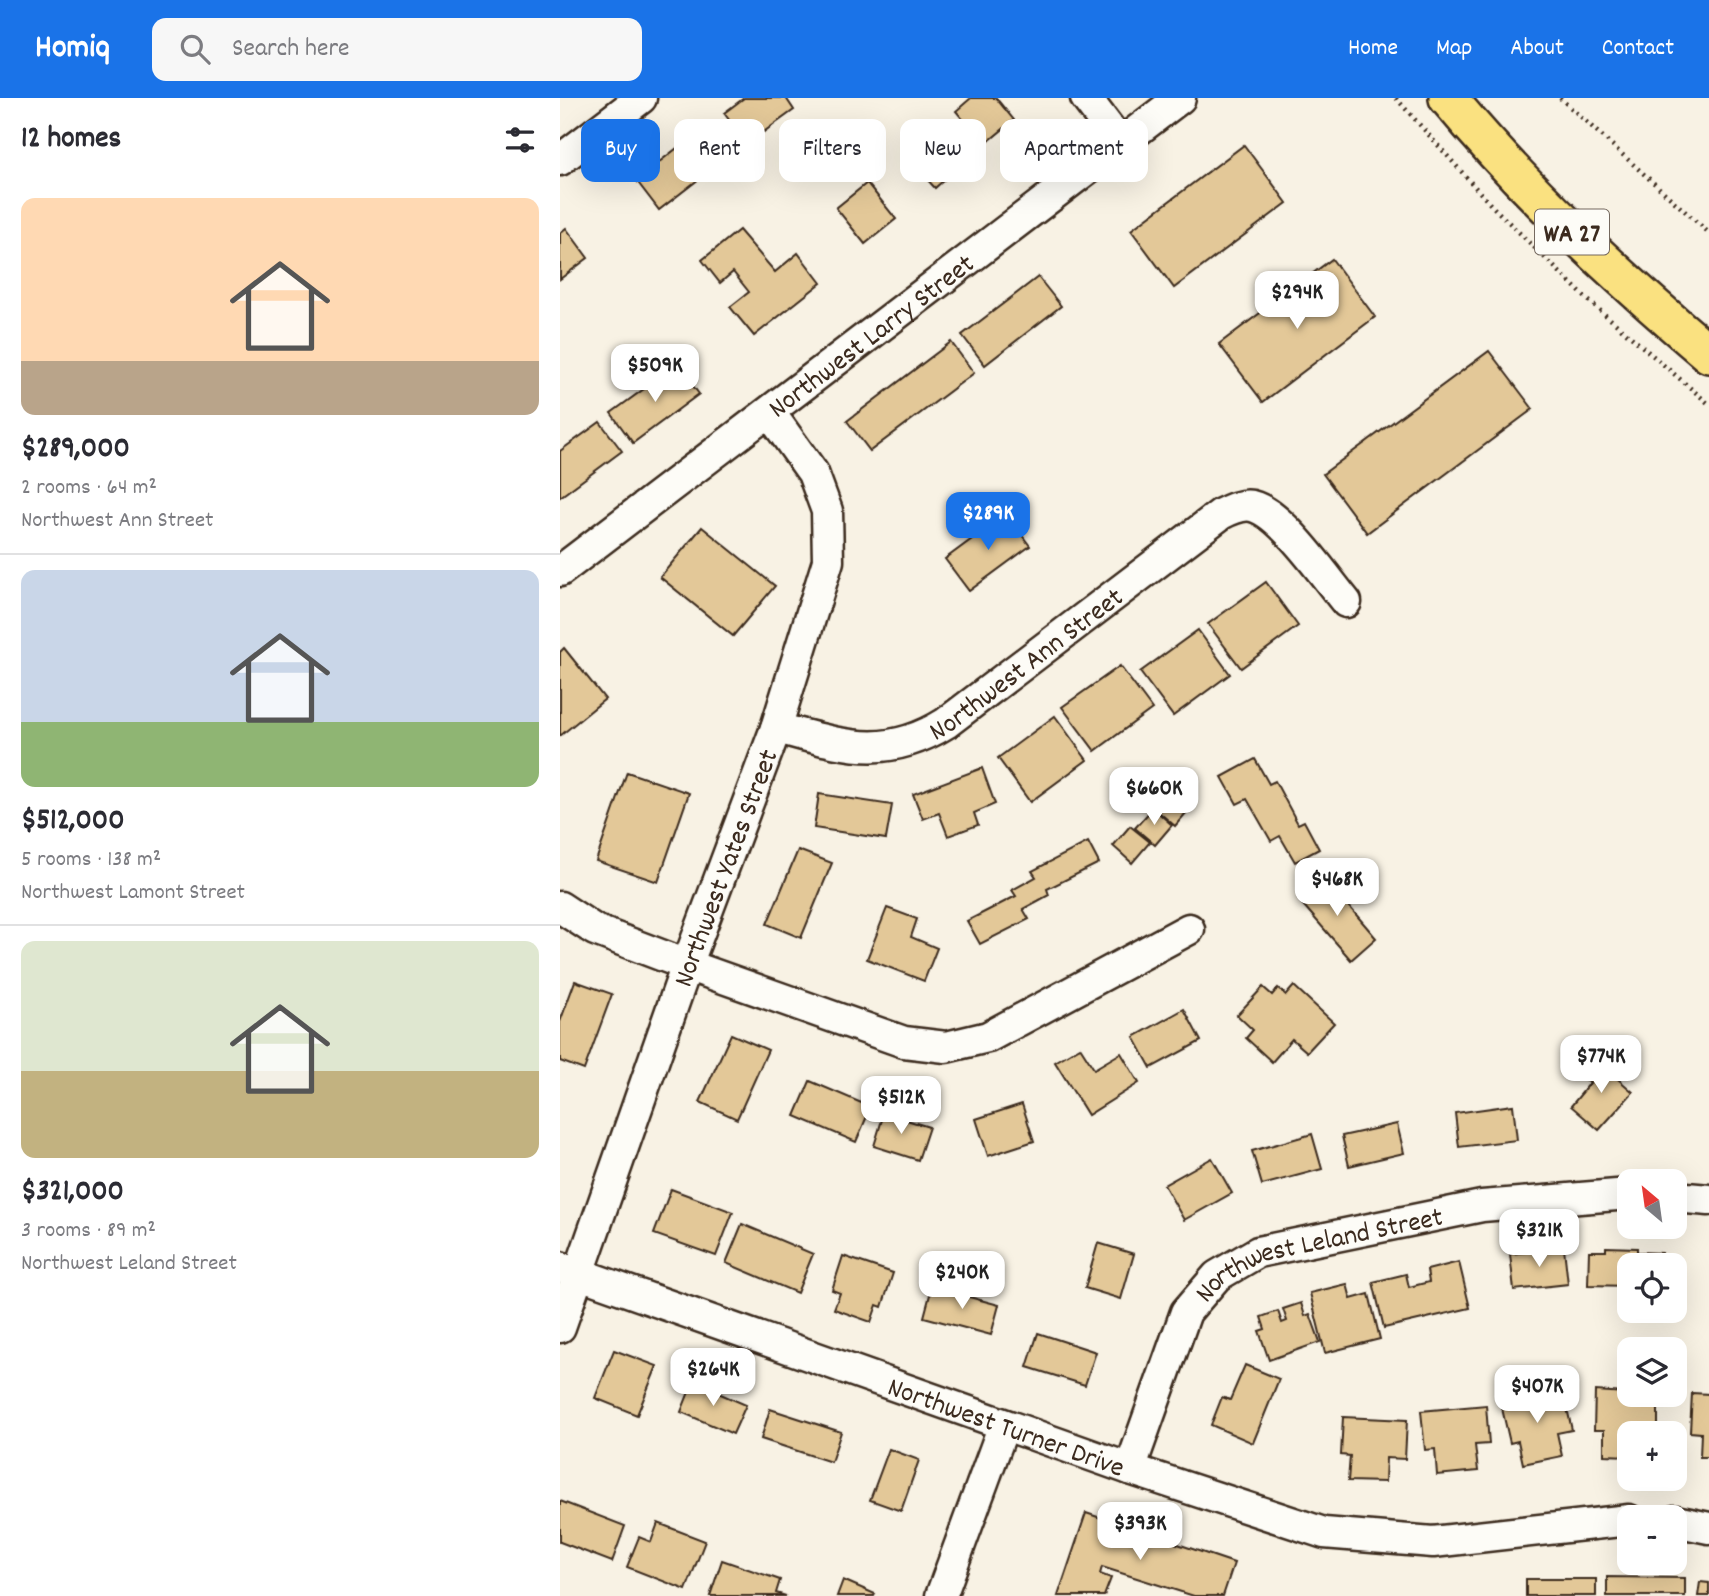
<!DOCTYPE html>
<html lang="en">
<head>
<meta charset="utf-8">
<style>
  body { margin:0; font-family:Dekko,sans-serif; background:#f7f7f7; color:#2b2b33; height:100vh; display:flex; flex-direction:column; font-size:26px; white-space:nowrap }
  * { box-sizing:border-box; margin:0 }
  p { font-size:23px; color:#7c7c81 }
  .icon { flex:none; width:38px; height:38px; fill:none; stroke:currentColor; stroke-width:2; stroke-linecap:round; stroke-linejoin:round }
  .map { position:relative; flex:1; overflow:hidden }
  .side { display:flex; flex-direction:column; background:#fff; width:560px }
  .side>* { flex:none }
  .guide { position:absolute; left:21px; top:21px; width:665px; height:63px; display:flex; gap:14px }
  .needle { width:46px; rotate:331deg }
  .buttons { position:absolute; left:1057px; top:1071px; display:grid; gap:14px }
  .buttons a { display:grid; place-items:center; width:70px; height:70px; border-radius:14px; background:#fff; box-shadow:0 7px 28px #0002; font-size:35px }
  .price { position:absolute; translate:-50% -60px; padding:0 16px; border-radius:14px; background:#fff; color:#222; font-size:23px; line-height:46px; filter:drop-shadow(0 2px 4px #0008) }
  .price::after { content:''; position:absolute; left:50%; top:42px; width:21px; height:16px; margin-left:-10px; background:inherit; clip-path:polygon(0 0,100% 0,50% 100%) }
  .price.active { background:#1a73e8; color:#fff }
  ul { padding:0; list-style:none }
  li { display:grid; align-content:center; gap:14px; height:371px; padding:0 21px }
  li+li { border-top:2px solid #e1e1e2 }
  li span { display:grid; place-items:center; height:217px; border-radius:14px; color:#555 }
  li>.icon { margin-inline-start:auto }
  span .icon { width:126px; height:126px; fill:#fffc; stroke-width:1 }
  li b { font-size:30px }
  h2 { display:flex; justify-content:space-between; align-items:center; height:84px; padding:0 21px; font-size:30px }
  .chip { padding:0 24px; border-radius:14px; background:#fff; box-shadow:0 7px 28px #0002; font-size:24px; line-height:63px }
  .chip.active { background:#1a73e8; color:#fff }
  header { display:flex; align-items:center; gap:42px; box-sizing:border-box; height:98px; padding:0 35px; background:#1a73e8; color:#fff }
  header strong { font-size:33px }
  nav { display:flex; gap:38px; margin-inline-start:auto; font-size:24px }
  .search { width:490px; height:63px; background:#f7f7f7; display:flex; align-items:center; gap:18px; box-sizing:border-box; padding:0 24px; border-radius:14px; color:#7c7c81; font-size:26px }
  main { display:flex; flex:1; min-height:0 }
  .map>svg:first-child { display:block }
  .building { fill:#e3c898; stroke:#3b2a1e; stroke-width:2 }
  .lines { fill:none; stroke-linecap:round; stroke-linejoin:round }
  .minor-casing { stroke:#3b2a1e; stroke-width:35 }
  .major-casing { stroke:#3b2a1e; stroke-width:42 }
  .path { stroke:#3b2a1e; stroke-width:4.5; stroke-dasharray:2 5; stroke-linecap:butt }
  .minor { stroke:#fdfcf7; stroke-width:30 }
  .major { stroke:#fae180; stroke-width:37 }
  .labels { text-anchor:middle; stroke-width:5; stroke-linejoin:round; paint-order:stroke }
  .shield { fill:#fdfcf7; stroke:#75695f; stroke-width:2 }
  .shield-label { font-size:26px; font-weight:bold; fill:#3b2a1e }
  .street-label { font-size:28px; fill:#3b2a1e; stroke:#fdfcf7 }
</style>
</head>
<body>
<header>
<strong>Homiq</strong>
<div class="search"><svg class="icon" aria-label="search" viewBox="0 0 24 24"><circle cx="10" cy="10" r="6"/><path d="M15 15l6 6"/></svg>Search here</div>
<nav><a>Home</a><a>Map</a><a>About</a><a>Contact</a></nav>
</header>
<main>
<section class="side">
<h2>12 homes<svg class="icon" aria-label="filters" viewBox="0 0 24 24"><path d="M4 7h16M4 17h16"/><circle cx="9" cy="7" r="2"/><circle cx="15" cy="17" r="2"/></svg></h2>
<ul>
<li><span style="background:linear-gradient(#ffd9b3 75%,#b9a48a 0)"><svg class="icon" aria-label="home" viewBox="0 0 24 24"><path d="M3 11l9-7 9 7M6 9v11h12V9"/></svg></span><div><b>$289,000</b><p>2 rooms · 64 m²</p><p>Northwest Ann Street</p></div></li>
<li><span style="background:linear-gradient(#c9d6e8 70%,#8fb573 0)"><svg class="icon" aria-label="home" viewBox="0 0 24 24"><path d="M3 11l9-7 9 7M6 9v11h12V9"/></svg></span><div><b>$512,000</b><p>5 rooms · 138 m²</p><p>Northwest Lamont Street</p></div></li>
<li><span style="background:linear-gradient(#dfe7d0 60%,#c2b280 0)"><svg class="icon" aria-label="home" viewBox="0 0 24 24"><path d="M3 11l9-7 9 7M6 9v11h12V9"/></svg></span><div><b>$321,000</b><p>3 rooms · 89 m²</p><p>Northwest Leland Street</p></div></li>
</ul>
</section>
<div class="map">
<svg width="1149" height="1498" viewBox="0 0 1149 1498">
  <rect width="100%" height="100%" fill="#f8f2e4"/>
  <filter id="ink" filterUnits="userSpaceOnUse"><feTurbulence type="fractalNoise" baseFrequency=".0143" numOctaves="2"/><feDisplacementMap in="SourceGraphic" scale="14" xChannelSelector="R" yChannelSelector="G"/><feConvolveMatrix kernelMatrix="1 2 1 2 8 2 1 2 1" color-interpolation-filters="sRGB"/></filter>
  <g filter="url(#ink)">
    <g class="building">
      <path d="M184,0H226L234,12L187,46L164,15Z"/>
      <path d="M411,0H436L454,22L424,47L396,13Z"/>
      <path d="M143,30L166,60L99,112L76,82Z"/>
      <path d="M375,31L404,64L375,90L345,57Z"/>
      <path d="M684,47L727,105L614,190L571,132Z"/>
      <path d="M307,85L336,121L305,146L276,110Z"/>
      <path d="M6,130L28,160L0,181V135Z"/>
      <path d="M179,132L215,174L238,155L261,185L194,238L170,209L189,194L173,174L160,185L142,162Z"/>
      <path d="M772,161L815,219L703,304L659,246Z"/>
      <path d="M478,179L501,208L425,267L402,237Z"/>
      <path d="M391,244L414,275L310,353L287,323Z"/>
      <path d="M929,253L973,311L807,435L763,376Z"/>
      <path d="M117,267L139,296L73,345L51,315Z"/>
      <path d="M40,324L62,353L0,399V353Z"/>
      <path d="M446,416L470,448L409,493L385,461Z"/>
      <path d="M142,429L215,488L173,538L100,479Z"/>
      <path d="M706,484L738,528L681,570L648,526Z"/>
      <path d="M638,532L670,576L613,618L580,574Z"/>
      <path d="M4,550L45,601L0,638V554Z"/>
      <path d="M560,568L592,611L535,653L502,609Z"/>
      <path d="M495,618L527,662L470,704L438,660Z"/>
      <path d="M695,661L709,686L715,683L738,726L744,723L759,751L735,764L720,738L711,743L687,701L677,706L662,679Z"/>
      <path d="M422,670L435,706L414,715L418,727L388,738L379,715L363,721L353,696Z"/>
      <path d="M67,674L129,695L98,784L36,763Z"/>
      <path d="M613,691L632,708L615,728L595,711Z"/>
      <path d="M259,696L332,707L326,741L254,730Z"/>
      <path d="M593,710L612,727L595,747L575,730Z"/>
      <path d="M570,728L590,744L572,765L553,748Z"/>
      <path d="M528,744L539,765L487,791L489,797L463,811L469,821L420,846L407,823L456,798L452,792L476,779L472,773Z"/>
      <path d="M238,752L272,765L241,840L207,826Z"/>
      <path d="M764,779L816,840L791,862L738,801Z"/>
      <path d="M327,810L357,821L351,839L377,850L364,883L307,861Z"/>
      <path d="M15,883L52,896L24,972L0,963V924Z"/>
      <path d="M734,888L774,925L747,954L732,941L712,964L686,940L693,932L677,917L703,889L712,897L718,890L726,897Z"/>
      <path d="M624,911L641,943L591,970L574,939Z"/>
      <path d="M171,936L208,952L177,1021L140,1004Z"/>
      <path d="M520,949L534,971L561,955L579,985L528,1017L495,964Z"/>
      <path d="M1035,961L1073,994L1039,1032L1011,1008L1030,985L1021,977Z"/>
      <path d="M250,983L311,1009L296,1044L235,1018Z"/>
      <path d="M462,1006L474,1043L428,1058L416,1021Z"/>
      <path d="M953,1007L957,1042L899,1049L895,1015Z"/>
      <path d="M324,1015L369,1029L358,1062L314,1048Z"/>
      <path d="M837,1026L844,1055L789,1068L782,1038Z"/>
      <path d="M752,1036L762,1071L702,1087L692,1053Z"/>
      <path d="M652,1060L672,1095L624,1122L604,1087Z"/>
      <path d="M111,1091L173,1114L156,1158L94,1136Z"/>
      <path d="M182,1126L253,1156L237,1195L166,1165Z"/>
      <path d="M538,1145L574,1156L561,1201L525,1190Z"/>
      <path d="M1046,1149L1077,1150V1154L1102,1155V1167H1069V1188L1028,1187L1029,1153H1046Z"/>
      <path d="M1004,1150L1008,1186L954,1192L950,1156Z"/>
      <path d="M283,1158L333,1175L322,1209L317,1207L311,1224L274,1211L280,1195L272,1192Z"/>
      <path d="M899,1164L910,1210L824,1230L813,1184L846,1176L849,1189L869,1184L867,1172Z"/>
      <path d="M787,1186L791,1201L809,1196L820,1241L765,1255L750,1195Z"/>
      <path d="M372,1189L439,1207L431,1237L364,1219Z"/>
      <path d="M741,1205L745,1218L750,1216L760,1244L709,1262L699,1233L705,1231L701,1219L718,1213L722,1225L727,1223L723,1211Z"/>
      <path d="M478,1235L536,1254L525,1287L467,1269Z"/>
      <path d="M54,1252L97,1268L77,1317L35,1300Z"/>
      <path d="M685,1267L719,1281L693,1345L651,1327L662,1299L670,1302Z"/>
      <path d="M133,1284L186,1307L173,1336L121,1314Z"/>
      <path d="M1003,1293L1012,1332L997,1335L1002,1358L963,1366L958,1343L950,1345L941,1306Z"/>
      <path d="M1035,1293L1098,1297V1332L1069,1335V1358L1044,1357V1332H1034Z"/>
      <path d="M1132,1295L1149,1296V1359H1140L1141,1335L1130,1334Z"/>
      <path d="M926,1307L929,1346L915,1347L918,1373L877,1377L875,1351L865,1352L861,1313Z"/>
      <path d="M210,1311L281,1334L271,1364L201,1341Z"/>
      <path d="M783,1319L847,1322L845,1361L826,1360L825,1384L788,1383L790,1358L781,1357Z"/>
      <path d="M329,1351L359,1362L341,1413L310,1402Z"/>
      <path d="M0,1403L65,1428L52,1464L0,1444Z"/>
      <path d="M526,1415L674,1465L663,1498H634L542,1469L540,1476L551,1480L544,1498H498Z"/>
      <path d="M98,1425L145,1443L126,1492L67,1469L79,1439L91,1444Z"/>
      <path d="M162,1462L220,1482L216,1495L226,1498H150Z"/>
      <path d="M1047,1479L1125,1480V1498H1047Z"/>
      <rect x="966" y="1481" width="70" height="17"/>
      <path d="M283,1482L315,1496L314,1498H277Z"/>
      <path d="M1140,1484L1149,1485V1498H1138Z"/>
    </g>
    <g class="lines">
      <g class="minor-casing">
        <g id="minor">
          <path d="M526,0L561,46"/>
          <path d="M0,62L81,0"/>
          <path id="s1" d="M0,473L620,0"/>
          <path id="s2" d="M216,630C281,646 324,664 386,625L661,416C671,411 682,406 692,408C722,415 766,480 786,504"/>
          <path d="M0,809L35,832L127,867L344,944L386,949L428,939L629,831"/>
          <path d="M1115,1099L1149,1102"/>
          <path id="s3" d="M0,1169L570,1371L764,1435L873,1444L1069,1422"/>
          <path id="s4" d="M0,1229L127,867L216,630L268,463L267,413L253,375L210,315"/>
          <path id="s5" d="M570,1371L626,1214L657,1178L698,1154L922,1108L1069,1096"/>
          <path d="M1115,1423L1149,1430"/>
          <path d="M381,1498L444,1327"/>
        </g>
      </g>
      <g class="major-casing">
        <path id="major" d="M888,0C966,94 1056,177 1149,256"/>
      </g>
      <g class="path">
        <path d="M836,0L931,107L1028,202L1149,306"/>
        <path d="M1000,0L1149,135"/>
      </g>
      <use href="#minor" class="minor"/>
      <use href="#major" class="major"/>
    </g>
  </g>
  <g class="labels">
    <rect class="shield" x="975" y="111.5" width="74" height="45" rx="5"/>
    <g class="shield-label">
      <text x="1012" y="143">WA 27</text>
    </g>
    <g class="street-label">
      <text dy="10" stroke="none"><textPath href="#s1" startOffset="390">Northwest Larry Street</textPath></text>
      <text dy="10" stroke="none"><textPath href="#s2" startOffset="276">Northwest Ann Street</textPath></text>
      <text dy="10" stroke="none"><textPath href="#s4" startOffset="488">Northwest Yates Street</textPath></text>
      <text dy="10" stroke="none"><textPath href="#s5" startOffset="318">Northwest Leland Street</textPath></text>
      <text dy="10" stroke="none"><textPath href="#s3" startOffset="474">Northwest Turner Drive</textPath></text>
    </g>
  </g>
</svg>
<div class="buttons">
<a><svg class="needle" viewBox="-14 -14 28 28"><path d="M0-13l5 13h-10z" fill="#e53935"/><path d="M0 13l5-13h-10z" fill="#7c7c81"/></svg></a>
<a><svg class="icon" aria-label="locate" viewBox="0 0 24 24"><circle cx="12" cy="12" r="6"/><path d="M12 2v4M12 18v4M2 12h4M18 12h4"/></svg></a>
<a><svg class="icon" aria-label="layers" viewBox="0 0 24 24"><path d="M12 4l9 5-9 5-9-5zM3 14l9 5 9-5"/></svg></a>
<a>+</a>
<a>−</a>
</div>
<b class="price" style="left:737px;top:233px">$294K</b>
<b class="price" style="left:95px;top:306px">$509K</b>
<b class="price active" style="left:428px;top:454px">$289K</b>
<b class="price" style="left:594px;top:729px">$660K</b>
<b class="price" style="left:777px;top:820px">$468K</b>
<b class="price" style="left:1041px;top:997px">$774K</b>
<b class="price" style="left:341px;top:1038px">$512K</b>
<b class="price" style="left:979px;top:1171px">$321K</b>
<b class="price" style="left:402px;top:1213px">$240K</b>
<b class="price" style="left:153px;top:1310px">$264K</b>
<b class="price" style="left:977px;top:1327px">$407K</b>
<b class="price" style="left:580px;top:1464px">$393K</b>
<div class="guide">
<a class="chip active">Buy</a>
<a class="chip">Rent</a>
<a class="chip">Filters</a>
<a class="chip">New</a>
<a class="chip">Apartment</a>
</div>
</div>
</main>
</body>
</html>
